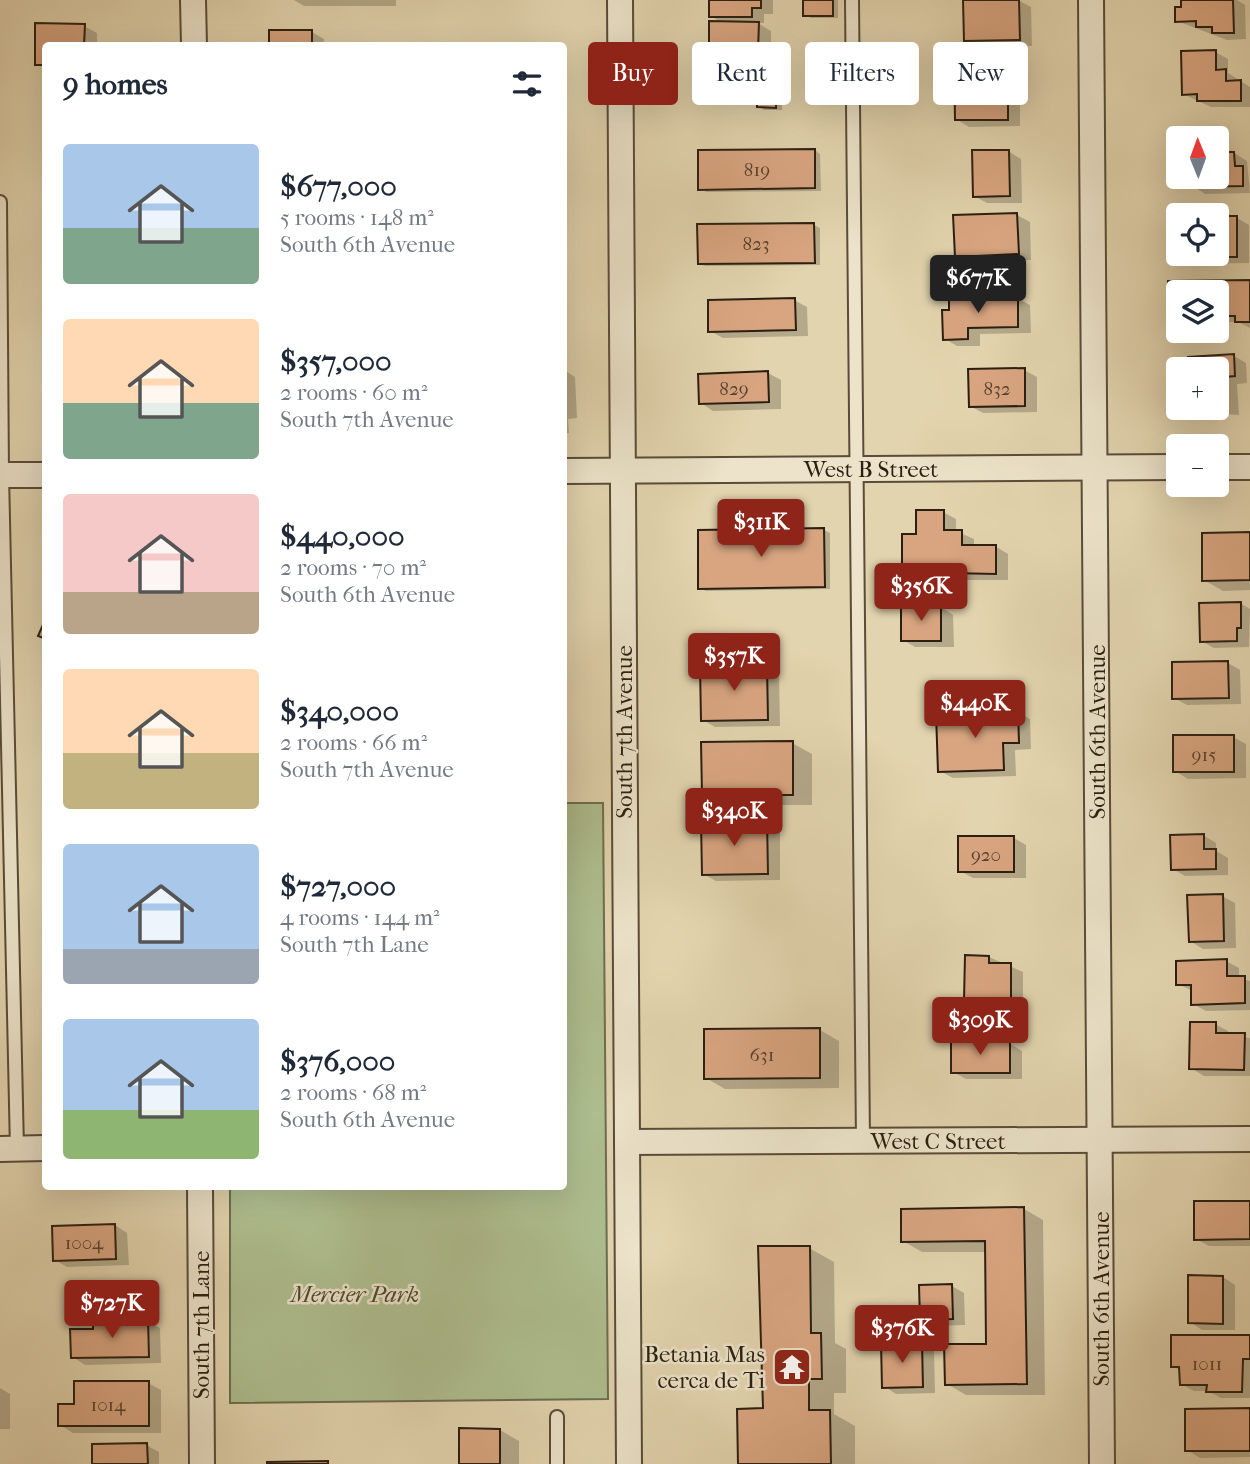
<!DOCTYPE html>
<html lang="en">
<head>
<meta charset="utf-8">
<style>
  body { margin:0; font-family:"IM FELL French Canon",serif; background:#f6f6f7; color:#1f2937; height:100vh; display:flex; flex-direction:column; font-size:26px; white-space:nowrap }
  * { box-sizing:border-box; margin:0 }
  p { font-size:23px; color:#747a83 }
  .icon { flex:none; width:38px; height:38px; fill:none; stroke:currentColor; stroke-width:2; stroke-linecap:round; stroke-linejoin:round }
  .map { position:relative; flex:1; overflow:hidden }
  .panel { position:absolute; left:42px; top:42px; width:525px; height:1148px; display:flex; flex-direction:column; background:#fff; border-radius:7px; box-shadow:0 7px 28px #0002 }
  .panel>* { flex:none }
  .hud { position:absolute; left:588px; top:42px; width:556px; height:63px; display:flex; gap:14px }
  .needle { width:46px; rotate:359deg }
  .buttons { position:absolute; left:1166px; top:126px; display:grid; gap:14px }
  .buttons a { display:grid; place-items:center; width:63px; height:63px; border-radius:7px; background:#fff; box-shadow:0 7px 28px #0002; font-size:35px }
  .price { position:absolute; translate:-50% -60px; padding:0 16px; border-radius:7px; background:#8f2418; color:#fff; font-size:23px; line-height:46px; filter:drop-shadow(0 2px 4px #0008) }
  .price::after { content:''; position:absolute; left:50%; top:42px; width:21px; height:16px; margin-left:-10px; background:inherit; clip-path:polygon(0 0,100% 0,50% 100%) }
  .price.selected { background:#222; color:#fff }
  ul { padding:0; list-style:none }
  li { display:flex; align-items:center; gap:21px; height:175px; padding:0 21px }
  li span { display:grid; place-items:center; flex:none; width:196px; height:140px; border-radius:7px; color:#555 }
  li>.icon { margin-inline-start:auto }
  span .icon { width:84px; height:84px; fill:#fffc; stroke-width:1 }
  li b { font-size:30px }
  h2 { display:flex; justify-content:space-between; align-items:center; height:84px; padding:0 21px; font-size:30px }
  .pill { padding:0 24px; border-radius:7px; background:#fff; box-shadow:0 7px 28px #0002; font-size:24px; line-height:63px }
  .pill.selected { background:#8f2418; color:#fff }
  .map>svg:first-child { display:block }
  .green { fill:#aebe8f; stroke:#6c6e50; stroke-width:2 }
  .shadow { fill:#0003 }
  .building { fill:#d8a580; stroke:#2b1f11; stroke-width:2 }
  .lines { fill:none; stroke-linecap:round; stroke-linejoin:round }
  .lane-casing { stroke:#594c38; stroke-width:16 }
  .street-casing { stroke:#594c38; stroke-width:28 }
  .lane { stroke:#ece3ca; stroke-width:12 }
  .street { stroke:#ece3ca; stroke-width:24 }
  .labels { text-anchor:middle; stroke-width:5; stroke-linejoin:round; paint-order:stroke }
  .number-label { font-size:19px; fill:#56402d }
  .street-label { font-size:23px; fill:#2b1f11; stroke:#ece3ca }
  .park-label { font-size:23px; font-style:italic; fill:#4c4730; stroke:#ece3ca }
  .poi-label { font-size:23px; fill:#2b1f11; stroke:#ece3ca; text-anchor:end }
</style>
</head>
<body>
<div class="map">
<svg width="1250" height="1464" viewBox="0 0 1250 1464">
  <rect width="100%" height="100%" fill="#e2d4ae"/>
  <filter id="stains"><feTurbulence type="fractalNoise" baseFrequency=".00286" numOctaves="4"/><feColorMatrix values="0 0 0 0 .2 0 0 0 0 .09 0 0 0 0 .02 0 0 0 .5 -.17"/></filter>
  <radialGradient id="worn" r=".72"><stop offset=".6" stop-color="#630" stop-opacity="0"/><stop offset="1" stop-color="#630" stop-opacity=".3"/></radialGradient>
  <path class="green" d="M564,803H603L608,1399L230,1403V1187L564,1186Z"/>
  <g class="shadow">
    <path d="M294,0H396V6H304Z"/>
    <path d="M710,0H773V14H764V23H758L771,31V58L723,57L710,50L722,23L711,16Z"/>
    <path d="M805,0H838V18H811L805,15Z"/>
    <path d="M1018,0L1031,7L1032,46L978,47L966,40Z"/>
    <path d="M1182,0H1237L1245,5L1246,39L1227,40L1177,21Z"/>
    <path d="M37,25L84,26L97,33V46H46V69L37,64Z"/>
    <path d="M312,32L324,39V46H271Z"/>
    <path d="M1215,52L1228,59V73L1250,87V107H1211L1183,94Z"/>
    <path d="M1007,56L1020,63V126L969,127L956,119Z"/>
    <path d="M777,77L782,81V110H764L758,106Z"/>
    <path d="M815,150L820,154L821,191L706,192L700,188Z"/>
    <path d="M1008,151L1021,159L1022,203H987L974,196Z"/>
    <path d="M1234,153L1247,161L1250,193L1205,194L1193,186L1192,177H1216Z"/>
    <path d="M1017,215L1030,222L1031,260L969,263L956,256Z"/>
    <path d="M1237,218L1249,225V263L1188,264L1176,256L1216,254Z"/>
    <path d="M814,225L820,228V265L705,266L699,263Z"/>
    <path d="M1250,282V328L1238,322H1216V292H1178V320L1170,315L1169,283Z"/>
    <path d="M1017,298L1030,305L1031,333L980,334V346H957L945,339Z"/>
    <path d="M794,300L807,307L808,336L723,338L710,331Z"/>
    <path d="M1234,356L1246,363L1247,383L1237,384L1239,415L1206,413L1197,408H1216V369H1191L1190,358Z"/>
    <path d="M564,370L575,377L577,418L568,419L569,433H564Z"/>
    <path d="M1024,370L1037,377V412L983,413L970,406Z"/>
    <path d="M768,373L781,380V409L713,411L701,403Z"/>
    <path d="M943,512L956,519V531L974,539V546H995L1008,554V580H961V585H916L904,578L917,535Z"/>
    <path d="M824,530L830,533V589L706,591L700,588Z"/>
    <path d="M1250,534V590L1223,591L1204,580Z"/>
    <path d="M1240,603L1250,609L1249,647L1214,648L1201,641Z"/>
    <path d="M941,607L953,615L954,647H915L903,640Z"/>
    <path d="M1228,663L1240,670L1241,704L1187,705L1174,698Z"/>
    <path d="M767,667L779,674L780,726L715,727L703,720Z"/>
    <path d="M1017,712L1030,719L1031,749L1015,750L1016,776L953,778L940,771Z"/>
    <path d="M1233,737L1246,744V778L1188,779L1175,771Z"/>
    <path d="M792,743L812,754V805H723L704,794Z"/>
    <path d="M767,822L780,829V880L716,881L703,874Z"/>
    <path d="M1203,835L1216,843V851L1228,858V875L1185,876L1173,869Z"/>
    <path d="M1014,838L1026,845V878H973L960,871Z"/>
    <path d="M1222,896L1235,903L1236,948L1203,949L1190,941Z"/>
    <path d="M989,957L1023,972V1007L978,1006L966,999Z"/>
    <path d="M1226,961L1239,968V978L1250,981V1010L1206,1011L1193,1004V991L1178,984Z"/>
    <path d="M1215,1024L1228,1031V1035L1250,1038V1076H1204L1191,1068Z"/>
    <path d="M820,1030L839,1041V1088L725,1089L706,1078Z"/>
    <path d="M1009,1043L1022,1051V1079H966L953,1072Z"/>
    <path d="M1250,1203V1246H1209L1196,1239Z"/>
    <path d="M1024,1209L1043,1220L1045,1395H966L947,1384L988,1346L987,1252H922L903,1241Z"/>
    <path d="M115,1225L127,1233L129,1265L67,1267L55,1260Z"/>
    <path d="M809,1248L834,1262L835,1343L846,1349V1393H834V1414L855,1426V1464H739L765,1410Z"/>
    <path d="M1223,1277L1235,1285V1330H1202L1190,1322Z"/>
    <path d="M952,1286L964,1293L965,1325L934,1326L921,1319Z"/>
    <path d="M147,1321L160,1328L161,1363L85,1365L73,1357L95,1331Z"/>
    <path d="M1250,1337V1398H1221L1208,1391H1194L1181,1384V1371L1173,1366Z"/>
    <path d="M922,1343L934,1351L935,1393L896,1394L884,1386Z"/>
    <path d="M148,1383L161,1390V1433H73L60,1425Z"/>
    <path d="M0,1388L10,1394V1429H0Z"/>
    <path d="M1250,1410V1457L1200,1458L1187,1450Z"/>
    <path d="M500,1430L519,1441V1464H461Z"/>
    <path d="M146,1445L159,1452V1464H94Z"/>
  </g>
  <g class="building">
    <path d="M709,0H761V8H752V17H709Z"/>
    <rect x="803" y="0" width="30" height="16"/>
    <path d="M963,0H1019L1020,40L964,41Z"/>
    <path d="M1181,0H1233L1234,33H1212V27H1196V21L1175,22V7H1181Z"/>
    <path d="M709,21L759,22L758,51H709Z"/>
    <path d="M35,23L85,24L84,46H46V65H35Z"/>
    <rect x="269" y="30" width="43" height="16"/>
    <path d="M1216,50V70L1226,69V81L1241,80V101H1197V94L1182,95L1181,51Z"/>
    <path d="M954,54H1008V120H955Z"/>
    <path d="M757,75L777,76L776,108L757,107Z"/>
    <path d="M815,149V188L698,190V150Z"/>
    <path d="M972,150H1009L1010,196L973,197Z"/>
    <path d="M1216,152H1234L1235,166H1243V186L1191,187V177H1216Z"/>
    <path d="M1017,213L1019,254L955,257L953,215Z"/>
    <path d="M1174,216H1178V254H1216V216H1237V257H1174Z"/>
    <path d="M814,223L815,263L698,264L697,224Z"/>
    <path d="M1250,280V322H1235V316H1216V292H1178V316H1168V281Z"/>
    <path d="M1018,296V327L968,328V339L943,340L942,310H949V297Z"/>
    <path d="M795,298L796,330L708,332V300Z"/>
    <path d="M1234,354L1235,376L1225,377L1227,409H1208L1216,408V369H1189L1188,357Z"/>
    <path d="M1025,368V406L969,407L968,369Z"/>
    <path d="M768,371L769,402L699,404L698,374Z"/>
    <path d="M916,510H944V530H962V545H996V574L949,573V578L902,579V534H916Z"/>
    <path d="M824,528L825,587L698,589V530Z"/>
    <path d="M1250,532V580L1202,581V533Z"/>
    <path d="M1241,602V628H1237V641L1200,642L1199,603Z"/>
    <path d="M941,605V641H901V606Z"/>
    <path d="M46,618V639L38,636Z"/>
    <path d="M1228,661L1229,698L1172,699V662Z"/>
    <path d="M767,665L768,720L701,721L700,666Z"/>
    <path d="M1018,710L1019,743H1003L1004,770L938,772L936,713Z"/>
    <rect x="1173" y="735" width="61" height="37"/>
    <path d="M793,741V795H702L701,742Z"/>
    <path d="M767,820L768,874L702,875L701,821Z"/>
    <path d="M1204,834V849H1216V869L1171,870L1170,835Z"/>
    <rect x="958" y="836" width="56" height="36"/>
    <path d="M1223,894L1224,941L1189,942L1187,895Z"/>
    <path d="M965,955L989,956V963H1011V1000H964Z"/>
    <path d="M1227,959V976H1245V1003L1191,1005V985H1176V961Z"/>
    <path d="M1190,1022H1216V1033H1245L1244,1070L1189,1069Z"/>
    <path d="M820,1028V1078L704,1079V1029Z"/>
    <rect x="951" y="1042" width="59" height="31"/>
    <path d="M1194,1201H1250V1239L1194,1240Z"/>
    <path d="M1024,1207L1027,1384L945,1385L944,1344H986L985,1241L901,1242V1209Z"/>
    <path d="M115,1224L116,1259L53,1261L52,1226Z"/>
    <path d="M758,1246H810L811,1333H821L822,1379H809V1410H830L831,1464H738L737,1409L763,1408Z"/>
    <path d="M1188,1275L1223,1276V1324L1188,1323Z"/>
    <path d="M952,1284L953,1319L920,1320L919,1285Z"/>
    <path d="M148,1319L149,1357L71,1358L70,1329H93V1320Z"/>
    <path d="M1171,1335H1250V1359H1243L1242,1392H1206L1207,1385H1180L1179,1367H1171Z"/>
    <path d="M881,1342H922L923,1387L882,1388Z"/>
    <path d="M74,1381H149V1426H58V1404H74Z"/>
    <path d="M1250,1408V1451H1185V1409Z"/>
    <path d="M459,1428L500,1429V1464H459Z"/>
    <path d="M147,1443L148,1464H92V1444Z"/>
    <path d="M328,1461V1464H267V1462Z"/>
  </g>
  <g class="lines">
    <g class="lane-casing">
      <g id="lane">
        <path d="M852,0L863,1141"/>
        <path d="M0,202L2,475L17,1149"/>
        <path d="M557,1417V1464"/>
      </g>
    </g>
    <g class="street-casing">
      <g id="street">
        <path d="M193,0L194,46"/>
        <path d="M620,0L629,1464"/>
        <path d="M1091,0L1102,1464"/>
        <path d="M1216,467H1250"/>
        <path d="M564,471L1178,467"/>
        <path d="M0,475H46"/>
        <path d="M627,1142L1250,1139"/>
        <path d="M0,1149L46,1148"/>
        <path d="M200,1186L202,1464"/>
      </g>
    </g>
    <use href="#lane" class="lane"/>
    <use href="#street" class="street"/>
  </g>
  <defs>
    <g id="temple-square" transform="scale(2.0125)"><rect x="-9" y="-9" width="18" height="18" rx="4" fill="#8f2418" stroke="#ece3ca"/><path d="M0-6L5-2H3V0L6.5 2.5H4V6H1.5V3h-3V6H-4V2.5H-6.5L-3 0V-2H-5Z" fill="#fff"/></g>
  </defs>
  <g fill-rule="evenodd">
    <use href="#temple-square" x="792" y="1367"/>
  </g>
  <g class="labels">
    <g class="number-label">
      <text x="757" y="176">819</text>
      <text x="756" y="250">823</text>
      <text x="734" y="395">829</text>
      <text x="997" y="395">832</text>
      <text x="1204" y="761">915</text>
      <text x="986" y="861">920</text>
      <text x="762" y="1061">631</text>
      <text x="84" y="1249">1004</text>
      <text x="1207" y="1370">1011</text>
      <text x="108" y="1411">1014</text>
    </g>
    <g class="street-label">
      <text x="871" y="477">West B Street</text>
      <text transform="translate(624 732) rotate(-90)" y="8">South 7th Avenue</text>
      <text transform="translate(1097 732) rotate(-90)" y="8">South 6th Avenue</text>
      <text x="938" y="1149">West C Street</text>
      <text transform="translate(1101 1299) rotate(-90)" y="8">South 6th Avenue</text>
      <text transform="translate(201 1325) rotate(-90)" y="8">South 7th Lane</text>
    </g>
    <g class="park-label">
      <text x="355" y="1302">Mercier Park</text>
    </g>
    <g class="poi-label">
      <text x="765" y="1362">Betania Mas<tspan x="765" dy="26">cerca de Ti</tspan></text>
    </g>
  </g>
  <rect width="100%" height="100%" filter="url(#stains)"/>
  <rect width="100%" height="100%" fill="url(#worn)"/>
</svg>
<div class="buttons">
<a><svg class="needle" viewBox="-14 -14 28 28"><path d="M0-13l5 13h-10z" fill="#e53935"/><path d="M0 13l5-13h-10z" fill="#747a83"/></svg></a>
<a><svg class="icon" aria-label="locate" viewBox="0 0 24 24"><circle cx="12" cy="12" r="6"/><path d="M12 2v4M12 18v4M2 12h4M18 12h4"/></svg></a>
<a><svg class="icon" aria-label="layers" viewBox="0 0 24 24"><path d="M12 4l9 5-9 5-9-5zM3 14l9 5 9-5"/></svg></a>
<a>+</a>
<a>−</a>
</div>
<b class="price selected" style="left:978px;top:315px">$677K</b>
<b class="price" style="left:761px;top:559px">$311K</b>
<b class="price" style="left:921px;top:623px">$356K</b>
<b class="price" style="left:734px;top:693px">$357K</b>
<b class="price" style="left:975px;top:740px">$440K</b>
<b class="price" style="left:734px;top:848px">$340K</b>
<b class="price" style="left:980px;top:1057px">$309K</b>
<b class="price" style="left:112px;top:1340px">$727K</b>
<b class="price" style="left:902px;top:1365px">$376K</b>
<div class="hud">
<a class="pill selected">Buy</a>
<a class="pill">Rent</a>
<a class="pill">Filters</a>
<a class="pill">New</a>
</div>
<section class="panel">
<h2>9 homes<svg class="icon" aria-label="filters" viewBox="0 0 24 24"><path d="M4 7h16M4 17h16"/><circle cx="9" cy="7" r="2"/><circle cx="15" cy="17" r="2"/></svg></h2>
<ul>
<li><span style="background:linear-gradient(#a9c7e8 60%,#7fa58c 0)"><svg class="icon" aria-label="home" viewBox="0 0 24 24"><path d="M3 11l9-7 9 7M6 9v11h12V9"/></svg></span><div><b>$677,000</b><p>5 rooms · 148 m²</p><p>South 6th Avenue</p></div></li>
<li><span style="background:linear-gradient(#ffd9b3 60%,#7fa58c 0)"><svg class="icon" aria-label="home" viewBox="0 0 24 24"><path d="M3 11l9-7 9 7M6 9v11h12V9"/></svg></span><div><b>$357,000</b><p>2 rooms · 60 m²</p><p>South 7th Avenue</p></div></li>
<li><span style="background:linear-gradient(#f6c9c9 70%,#b9a48a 0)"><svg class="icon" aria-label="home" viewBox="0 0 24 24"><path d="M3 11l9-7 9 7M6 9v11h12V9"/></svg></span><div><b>$440,000</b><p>2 rooms · 70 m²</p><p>South 6th Avenue</p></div></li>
<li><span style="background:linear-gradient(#ffd9b3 60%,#c2b280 0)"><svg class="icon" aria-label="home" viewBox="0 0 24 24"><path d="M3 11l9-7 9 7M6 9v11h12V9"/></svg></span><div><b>$340,000</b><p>2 rooms · 66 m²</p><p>South 7th Avenue</p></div></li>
<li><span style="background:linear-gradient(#a9c7e8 75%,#9aa5b1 0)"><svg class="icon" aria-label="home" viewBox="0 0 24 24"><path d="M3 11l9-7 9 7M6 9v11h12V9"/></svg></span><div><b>$727,000</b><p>4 rooms · 144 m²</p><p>South 7th Lane</p></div></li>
<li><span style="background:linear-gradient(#a9c7e8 65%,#8fb573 0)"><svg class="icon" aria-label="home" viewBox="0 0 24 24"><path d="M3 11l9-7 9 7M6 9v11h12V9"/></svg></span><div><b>$376,000</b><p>2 rooms · 68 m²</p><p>South 6th Avenue</p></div></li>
</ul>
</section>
</div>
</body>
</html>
